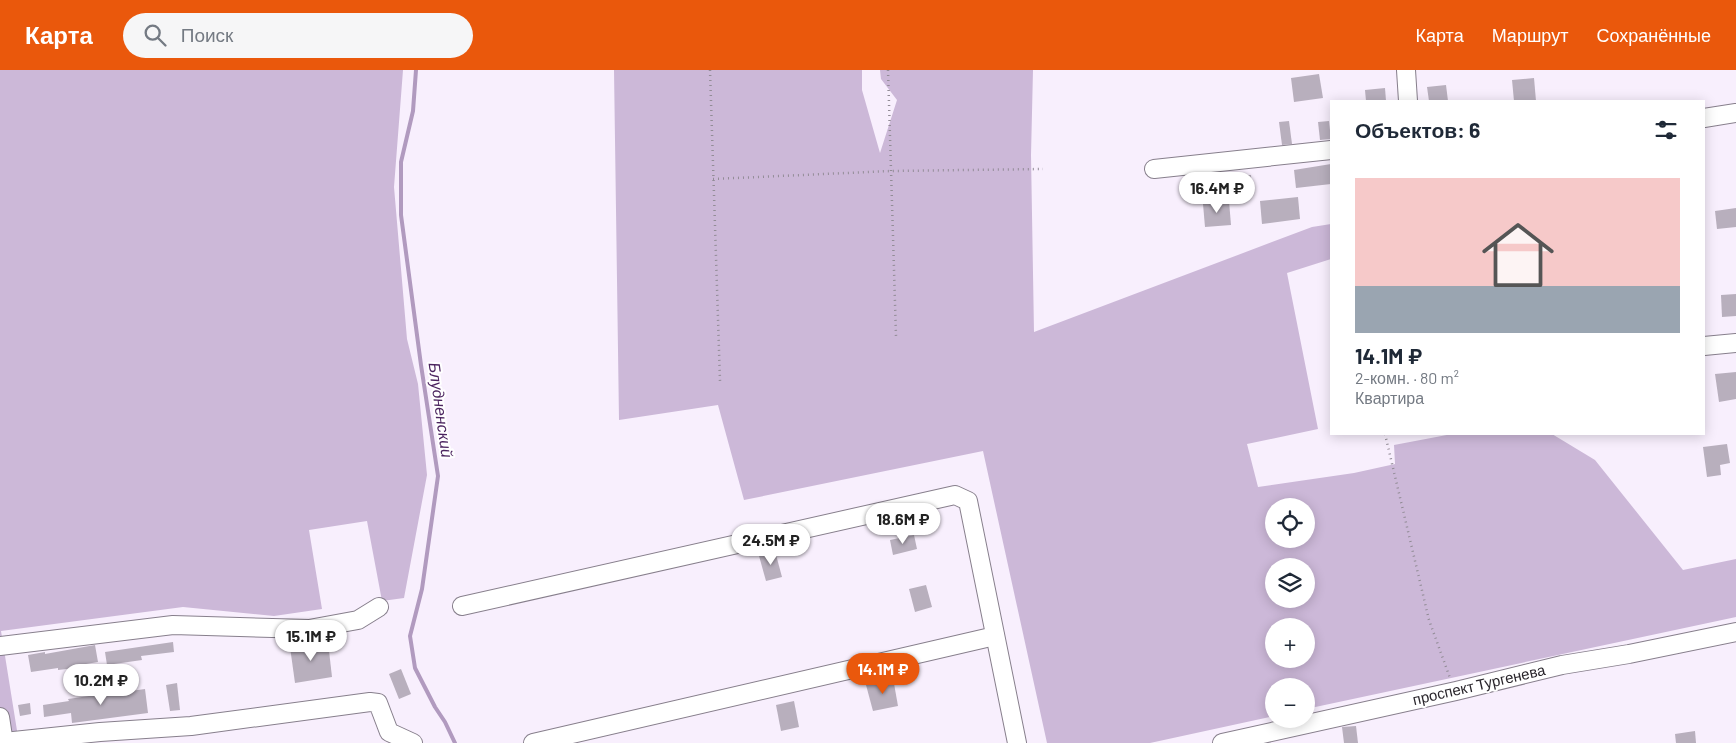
<!DOCTYPE html>
<html lang="ru">
<head>
<meta charset="utf-8">
<style>
  body { margin:0; font-family:Barlow,sans-serif; background:#f6f6f7; color:#1f2937; height:100vh; display:flex; flex-direction:column; font-size:19px; white-space:nowrap }
  * { box-sizing:border-box; margin:0 }
  p { font-size:16px; color:#747a83 }
  .icon { flex:none; width:28px; height:28px; fill:none; stroke:currentColor; stroke-width:2; stroke-linecap:round; stroke-linejoin:round }
  .map { position:relative; flex:1; overflow:hidden }
  .drawer { position:absolute; left:1330px; top:30px; width:375px; height:335px; display:flex; flex-direction:column; background:#fff; border-radius:0px; box-shadow:0 2px 12px #0003 }
  .drawer>* { flex:none }
  .tools { position:absolute; left:1265px; top:428px; display:grid; gap:10px }
  .tools a { display:grid; place-items:center; width:50px; height:50px; border-radius:50%; background:#fff; box-shadow:0 2px 12px #0003; font-size:25px }
  .price { position:absolute; translate:-50% -42px; padding:0 11px; border-radius:18px; background:#fff; color:#222; font-size:16px; line-height:32px; filter:drop-shadow(0 1px 2px #0008) }
  .price::after { content:''; position:absolute; left:50%; top:30px; width:15px; height:11px; margin-left:-8px; background:inherit; clip-path:polygon(0 0,100% 0,50% 100%) }
  .price.active { background:#ea580c; color:#fff }
  ul { padding:0; list-style:none }
  li { display:grid; align-content:center; gap:10px; height:265px; padding:0 25px }
  li+li { border-top:1px solid #e0e1e3 }
  li span { display:grid; place-items:center; height:155px; border-radius:0px; color:#555 }
  li>.icon { margin-inline-start:auto }
  span .icon { width:90px; height:90px; fill:#fffc; stroke-width:1 }
  li b { font-size:21px }
  h2 { display:flex; justify-content:space-between; align-items:center; height:60px; padding:0 25px; font-size:21px }
  header { display:flex; align-items:center; gap:30px; box-sizing:border-box; height:70px; padding:0 25px; background:#ea580c; color:#fff }
  header strong { font-size:24px }
  nav { display:flex; gap:28px; margin-inline-start:auto; font-size:18px }
  .search { width:350px; height:45px; background:#f6f6f7; display:flex; align-items:center; gap:12px; box-sizing:border-box; padding:0 18px; border-radius:28px; color:#747a83; font-size:19px }
  .map>svg:first-child { display:block }
  .green { fill:#ccb8d8; fill-rule:evenodd }
  .lines { fill:none; stroke-linecap:round; stroke-linejoin:round }
  .stream { stroke:#b19abf; stroke-width:4 }
  .building { fill:#b8afbd }
  .minor-casing { stroke:#877f8c; stroke-width:20 }
  .path { stroke:#928c96; stroke-width:2.5; stroke-dasharray:1 4; stroke-linecap:butt }
  .minor { stroke:#fff; stroke-width:18 }
  .labels { text-anchor:middle; stroke-width:4; stroke-linejoin:round; paint-order:stroke }
  .street-label { font-size:15px; fill:#2a262c; stroke:#fff }
  .water-label { font-size:16px; font-style:italic; fill:#4b245f; stroke:#fff }
</style>
</head>
<body>
<header>
<strong>Карта</strong>
<div class="search"><svg class="icon" aria-label="search" viewBox="0 0 24 24"><circle cx="10" cy="10" r="6"/><path d="M15 15l6 6"/></svg>Поиск</div>
<nav><a>Карта</a><a>Маршрут</a><a>Сохранённые</a></nav>
</header>
<div class="map">
<svg width="1736" height="673" viewBox="0 0 1736 673">
  <rect width="100%" height="100%" fill="#f8effd"/>
  <g class="green">
    <path d="M0,0H403L394,117L407,269L418,314L427,405L404,528L382,531L367,451L309,460L322,539L274,546L183,537L1,561L19,673H0Z"/>
    <path d="M614,0H862V20L880,83L897,30L881,9L880,0H1033L1031,85L1034,262L1312,157L1331,154V189L1287,203L1318,359L1247,374L1258,417L1354,403L1395,394L1394,375L1452,364H1552L1595,390L1683,500L1736,489V547L1306,639V616H1274V646L1150,673H1047L983,381L744,430L718,335L619,350ZM1274,436H1306V469H1274ZM1306,496V529H1274V496ZM1274,556H1306V589H1274Z"/>
  </g>
  <g class="lines">
    <path class="stream" d="M416,0L413,41L401,92V145L421,295L438,406L422,519L410,566L415,598L435,637L445,652L455,673"/>
  </g>
  <g class="building">
    <path d="M1319,4L1323,28L1294,32L1291,8Z"/>
    <path d="M1534,8L1536,31H1514L1512,10Z"/>
    <path d="M1446,15L1448,31H1429L1427,17Z"/>
    <path d="M1385,18L1386,31H1366L1365,20Z"/>
    <path d="M1289,51L1292,74L1282,75L1279,52Z"/>
    <path d="M1329,51L1331,69L1320,70L1318,52Z"/>
    <path d="M1331,94V114L1296,118L1294,100Z"/>
    <path d="M1240,105H1251L1252,125L1241,126Z"/>
    <path d="M1298,127L1300,149L1262,154L1260,131Z"/>
    <path d="M1229,131L1231,155L1205,157L1203,134Z"/>
    <path d="M1736,138V157L1717,159L1715,141Z"/>
    <path d="M1736,224V246L1722,247L1721,225Z"/>
    <path d="M1736,302V329L1719,332L1715,304Z"/>
    <path d="M1727,374L1730,393L1720,395L1721,405L1707,407L1703,377Z"/>
    <path d="M914,465L917,479L893,485L890,470Z"/>
    <path d="M775,481L782,507L766,511L759,486Z"/>
    <path d="M926,515L932,537L915,542L909,519Z"/>
    <path d="M173,572L174,582L141,586L142,590L107,595L105,582Z"/>
    <path d="M328,572L332,607L295,613L290,577Z"/>
    <path d="M95,575L98,592L74,596L75,598L58,600V598L31,602L28,585L45,582V584Z"/>
    <path d="M401,599L411,624L399,629L389,604Z"/>
    <path d="M893,608L898,636L873,641L866,615Z"/>
    <path d="M177,613L180,640L170,641L166,615Z"/>
    <path d="M145,619L148,643L72,653L71,643L44,647L43,635L69,631L68,629L96,625V626Z"/>
    <path d="M794,631L799,657L781,661L776,635Z"/>
    <path d="M30,633L31,644L20,646L18,635Z"/>
    <path d="M1356,656L1358,673H1344L1342,657Z"/>
    <path d="M1695,661L1696,673H1676L1675,664Z"/>
  </g>
  <g class="lines">
    <g class="minor-casing">
      <g id="minor">
        <path d="M1406,0L1408,31"/>
        <path d="M1704,48L1736,43"/>
        <path d="M1154,99L1331,80"/>
        <path d="M1704,276L1736,273"/>
        <path d="M462,536L955,425L968,431L1017,673"/>
        <path d="M0,576L173,555L309,559L358,550L379,537"/>
        <path d="M0,647L4,673"/>
        <path d="M4,672L100,662L191,656L370,632L378,633L389,662L413,673"/>
        <path d="M533,673L995,566"/>
        <path d="M1222,673L1456,621L1562,595L1629,584L1736,562"/>
      </g>
    </g>
    <g class="path">
      <path d="M710,0L720,311"/>
      <path d="M888,0L896,266"/>
      <path d="M713,109L891,101L1043,99"/>
      <path d="M1385,364L1429,550L1450,608"/>
    </g>
    <use href="#minor" class="minor"/>
  </g>
  <g class="labels">
    <g class="street-label">
      <text transform="translate(1479 615) rotate(-13)" y="5">проспект Тургенева</text>
    </g>
    <g class="water-label">
      <text transform="translate(441 340) rotate(82)" y="6">Блудненский</text>
    </g>
  </g>
</svg>
<div class="tools">
<a><svg class="icon" aria-label="locate" viewBox="0 0 24 24"><circle cx="12" cy="12" r="6"/><path d="M12 2v4M12 18v4M2 12h4M18 12h4"/></svg></a>
<a><svg class="icon" aria-label="layers" viewBox="0 0 24 24"><path d="M12 4l9 5-9 5-9-5zM3 14l9 5 9-5"/></svg></a>
<a>+</a>
<a>−</a>
</div>
<b class="price" style="left:1217px;top:144px">16.4M ₽</b>
<b class="price" style="left:903px;top:475px">18.6M ₽</b>
<b class="price" style="left:771px;top:496px">24.5M ₽</b>
<b class="price" style="left:311px;top:592px">15.1M ₽</b>
<b class="price active" style="left:883px;top:625px">14.1M ₽</b>
<b class="price" style="left:101px;top:636px">10.2M ₽</b>
<section class="drawer">
<h2>Объектов: 6<svg class="icon" aria-label="filters" viewBox="0 0 24 24"><path d="M4 7h16M4 17h16"/><circle cx="9" cy="7" r="2"/><circle cx="15" cy="17" r="2"/></svg></h2>
<ul>
<li><span style="background:linear-gradient(#f6c9c9 70%,#9aa5b1 0)"><svg class="icon" aria-label="home" viewBox="0 0 24 24"><path d="M3 11l9-7 9 7M6 9v11h12V9"/></svg></span><div><b>14.1M ₽</b><p>2-комн. · 80 m²</p><p>Квартира</p></div></li>
</ul>
</section>
</div>
</body>
</html>
